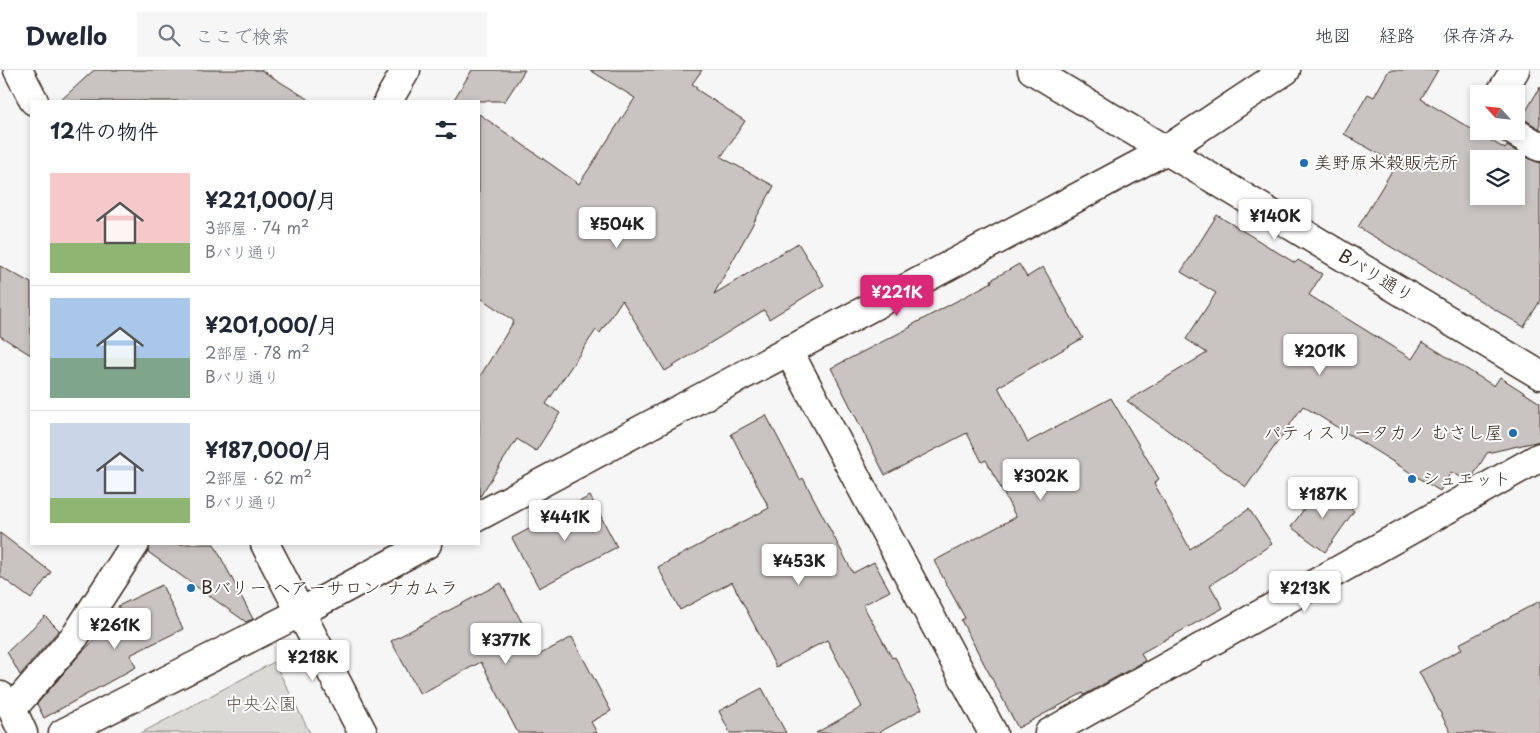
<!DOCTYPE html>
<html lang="ja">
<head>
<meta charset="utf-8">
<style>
  body { margin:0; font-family:"Playpen Sans","Klee One",sans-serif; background:#f6f6f7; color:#1f2937; height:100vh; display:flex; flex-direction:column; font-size:19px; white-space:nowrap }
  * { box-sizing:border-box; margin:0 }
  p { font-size:16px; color:#747a83 }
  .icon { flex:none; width:28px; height:28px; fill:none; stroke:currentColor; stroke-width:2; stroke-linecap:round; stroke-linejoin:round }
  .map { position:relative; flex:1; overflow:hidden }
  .side { position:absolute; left:30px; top:30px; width:450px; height:445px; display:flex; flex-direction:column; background:#fff; border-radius:0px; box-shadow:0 2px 8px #0003 }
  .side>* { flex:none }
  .needle { width:32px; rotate:297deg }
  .controls { position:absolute; left:1470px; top:15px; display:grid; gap:10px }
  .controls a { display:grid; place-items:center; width:55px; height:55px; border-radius:0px; background:#fff; box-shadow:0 2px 8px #0003; font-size:25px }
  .price { position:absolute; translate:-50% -42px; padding:0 11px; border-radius:5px; background:#fff; color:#222; font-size:16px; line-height:32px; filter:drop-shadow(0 1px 2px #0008) }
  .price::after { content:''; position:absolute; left:50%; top:30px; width:15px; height:11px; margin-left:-8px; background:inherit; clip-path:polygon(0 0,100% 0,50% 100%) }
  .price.selected { background:#db2777; color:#fff }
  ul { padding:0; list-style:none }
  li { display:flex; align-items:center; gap:15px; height:125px; padding:0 20px }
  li+li { border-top:1px solid #e0e1e3 }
  li span { display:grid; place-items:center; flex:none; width:140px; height:100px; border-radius:0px; color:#555 }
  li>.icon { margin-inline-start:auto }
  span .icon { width:60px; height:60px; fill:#fffc; stroke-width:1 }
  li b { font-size:21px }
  h2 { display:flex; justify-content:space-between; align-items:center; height:60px; padding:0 20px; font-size:21px }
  header { display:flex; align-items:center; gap:30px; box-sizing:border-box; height:70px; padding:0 25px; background:#fff; border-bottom:1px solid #e0e1e3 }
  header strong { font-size:24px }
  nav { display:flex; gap:28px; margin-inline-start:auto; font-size:18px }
  .search { width:350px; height:45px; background:#f6f6f7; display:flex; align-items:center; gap:12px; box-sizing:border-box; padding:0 18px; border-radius:0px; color:#747a83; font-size:19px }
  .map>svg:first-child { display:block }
  .green { fill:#dbd9d6; stroke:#8b827a }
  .building { fill:#c9c3c1; stroke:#3b2a1e; fill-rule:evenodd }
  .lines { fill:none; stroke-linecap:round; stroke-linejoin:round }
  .minor-casing { stroke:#3b2a1e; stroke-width:31 }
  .tertiary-casing { stroke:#3b2a1e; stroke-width:31 }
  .minor { stroke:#fff; stroke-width:28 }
  .tertiary { stroke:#fff; stroke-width:28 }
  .poi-dot { fill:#1f6fb2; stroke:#fff; stroke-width:2 }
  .labels { text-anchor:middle; stroke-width:4; stroke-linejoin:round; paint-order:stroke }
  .poi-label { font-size:18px; fill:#3b2a1e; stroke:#fff; text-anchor:start }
  .street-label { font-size:18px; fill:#3b2a1e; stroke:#fff }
  .park-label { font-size:18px; fill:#63564c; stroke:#fff }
</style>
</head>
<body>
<header>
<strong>Dwello</strong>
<div class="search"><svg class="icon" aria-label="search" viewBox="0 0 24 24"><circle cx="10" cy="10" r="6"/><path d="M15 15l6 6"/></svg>ここで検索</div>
<nav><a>地図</a><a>経路</a><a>保存済み</a></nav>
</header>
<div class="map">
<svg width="1540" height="663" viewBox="0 0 1540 663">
  <rect width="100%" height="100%" fill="#f7f6f6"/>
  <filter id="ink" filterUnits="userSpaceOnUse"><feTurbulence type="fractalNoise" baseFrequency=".02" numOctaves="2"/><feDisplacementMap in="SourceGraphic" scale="10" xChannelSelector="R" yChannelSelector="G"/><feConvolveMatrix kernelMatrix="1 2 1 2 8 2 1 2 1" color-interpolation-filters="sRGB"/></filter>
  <g filter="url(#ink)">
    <path class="green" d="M274,592L310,663H141Z"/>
    <g class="building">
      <path d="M94,0H261L311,31H60Z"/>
      <path d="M472,0H525L505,31H453Z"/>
      <path d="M590,0H702L692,14L697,17L696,19L745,51L721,87L774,116L714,224L798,173L824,215L769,249L764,240L665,301L622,230L600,263L596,260L546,334L560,343L536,381L517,369L479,428V308L514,251L479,227V44L579,114L635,28Z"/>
      <path d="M1389,0H1438L1421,29L1505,79L1507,76L1532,90L1540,93V231L1524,257L1358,157L1396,94L1344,64L1368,24L1374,27ZM1479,89H1516V126H1479Z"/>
      <path d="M1540,17V59L1522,48Z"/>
      <path d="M1217,145L1295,193L1298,190L1322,204L1309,225L1412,289L1423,272L1494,316L1500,307L1540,333V371L1487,383L1473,406L1467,410L1451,402L1440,421L1303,336L1246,417L1127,331L1207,283L1186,269L1216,223L1181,202Z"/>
      <path d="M1019,194L1027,207L1043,197L1083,268L998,317L1028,372L1111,328L1159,409L1154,413L1190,479L1249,439L1272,474L1210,515L1223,538L1141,583L1145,591L1084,625L1083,623L1018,658L961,550L965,548L934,491L1016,447L986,390L982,392L967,363L885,405L831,298L911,257L910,256L992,212L991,210Z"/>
      <path d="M0,196L31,213V285L0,266Z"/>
      <path d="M766,345L800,410L803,408L853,503L874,492L890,521L863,535L892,588L895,587L922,639L878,663H816L862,637L827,570L776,597L732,512L680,540L658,497L769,438L731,364Z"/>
      <path d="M1320,417L1354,441L1325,482L1291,457Z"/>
      <path d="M590,426L617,477L539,518L512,468Z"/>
      <path d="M0,463L51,502L31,529L0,506Z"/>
      <path d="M150,474H214L253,549L246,552L148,482Z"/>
      <path d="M501,513L539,585L572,567L611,641L591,652L597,663H518L481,592L420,624L391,571Z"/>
      <path d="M162,515L183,559L130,585L136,597L44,648L37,634L81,583L99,566L126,551L118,536Z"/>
      <path d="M1540,531V663H1451L1419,602L1462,579L1459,574Z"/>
      <path d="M45,546L59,560L20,605L7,582Z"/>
      <path d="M762,618L786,663H730L719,641Z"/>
    </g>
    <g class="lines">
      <g class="minor-casing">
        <g id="minor">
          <path d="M18,0L34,31"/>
          <path d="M1500,24L1515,0"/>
          <path d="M388,31L406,0"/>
          <path d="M1513,61L1540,77"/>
          <path d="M788,280L993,663"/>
          <path d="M479,446L1166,80L1286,0"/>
          <path d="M265,474L363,663"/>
          <path d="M1,626L12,639L23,663"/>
          <path d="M12,639L76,565L135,474"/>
          <path d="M63,663L301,542L427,474"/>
          <path d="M1049,663L1540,387"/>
        </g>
      </g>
      <g class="tertiary-casing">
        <path id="tertiary" d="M1032,0L1540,305"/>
      </g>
      <use href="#minor" class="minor"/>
      <use href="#tertiary" class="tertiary"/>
    </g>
  </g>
  <g class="poi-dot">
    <circle cx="1304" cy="93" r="5"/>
    <circle cx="1513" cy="363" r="5"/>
    <circle cx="1412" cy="409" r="5"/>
    <circle cx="191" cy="518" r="5"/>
  </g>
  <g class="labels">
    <g class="poi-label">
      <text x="1314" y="99">美野原米穀販売所</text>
      <text x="1503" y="369" text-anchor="end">パティスリータカノ むさし屋</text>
      <text x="1422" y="415">シュエット</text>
      <text x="201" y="524">Bバリー ヘアーサロン ナカムラ</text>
    </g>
    <g class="street-label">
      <text transform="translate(1376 206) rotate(31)" y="6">Bバリ通り</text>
    </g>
    <g class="park-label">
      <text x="261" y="640">中央公園</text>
    </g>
  </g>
</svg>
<div class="controls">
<a><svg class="needle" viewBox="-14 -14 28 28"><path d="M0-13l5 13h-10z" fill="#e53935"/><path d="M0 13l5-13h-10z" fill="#747a83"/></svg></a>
<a><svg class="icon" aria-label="layers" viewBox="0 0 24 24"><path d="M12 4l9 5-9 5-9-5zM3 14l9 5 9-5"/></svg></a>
</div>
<b class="price" style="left:1275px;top:171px">¥140K</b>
<b class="price" style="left:617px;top:179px">¥504K</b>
<b class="price selected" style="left:897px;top:247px">¥221K</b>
<b class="price" style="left:1320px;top:306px">¥201K</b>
<b class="price" style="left:1041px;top:431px">¥302K</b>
<b class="price" style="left:1323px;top:449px">¥187K</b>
<b class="price" style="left:565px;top:472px">¥441K</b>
<b class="price" style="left:799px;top:516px">¥453K</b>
<b class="price" style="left:1305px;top:543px">¥213K</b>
<b class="price" style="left:115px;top:580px">¥261K</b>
<b class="price" style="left:506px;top:595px">¥377K</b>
<b class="price" style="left:313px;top:612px">¥218K</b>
<section class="side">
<h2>12件の物件<svg class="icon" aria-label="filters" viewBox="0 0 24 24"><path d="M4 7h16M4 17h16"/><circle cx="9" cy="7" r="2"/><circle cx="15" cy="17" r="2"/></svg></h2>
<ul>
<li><span style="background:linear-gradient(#f6c9c9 70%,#8fb573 0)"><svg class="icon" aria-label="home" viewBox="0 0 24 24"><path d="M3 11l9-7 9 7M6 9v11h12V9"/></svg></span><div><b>¥221,000/月</b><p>3部屋 · 74 m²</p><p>Bバリ通り</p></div></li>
<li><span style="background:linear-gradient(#a9c7e8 60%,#7fa58c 0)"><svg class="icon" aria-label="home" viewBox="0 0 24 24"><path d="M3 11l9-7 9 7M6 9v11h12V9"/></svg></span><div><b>¥201,000/月</b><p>2部屋 · 78 m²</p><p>Bバリ通り</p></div></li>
<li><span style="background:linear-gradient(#c9d6e8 75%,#8fb573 0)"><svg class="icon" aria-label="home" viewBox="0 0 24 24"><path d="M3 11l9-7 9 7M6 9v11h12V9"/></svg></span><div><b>¥187,000/月</b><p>2部屋 · 62 m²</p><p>Bバリ通り</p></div></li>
</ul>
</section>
</div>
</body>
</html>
